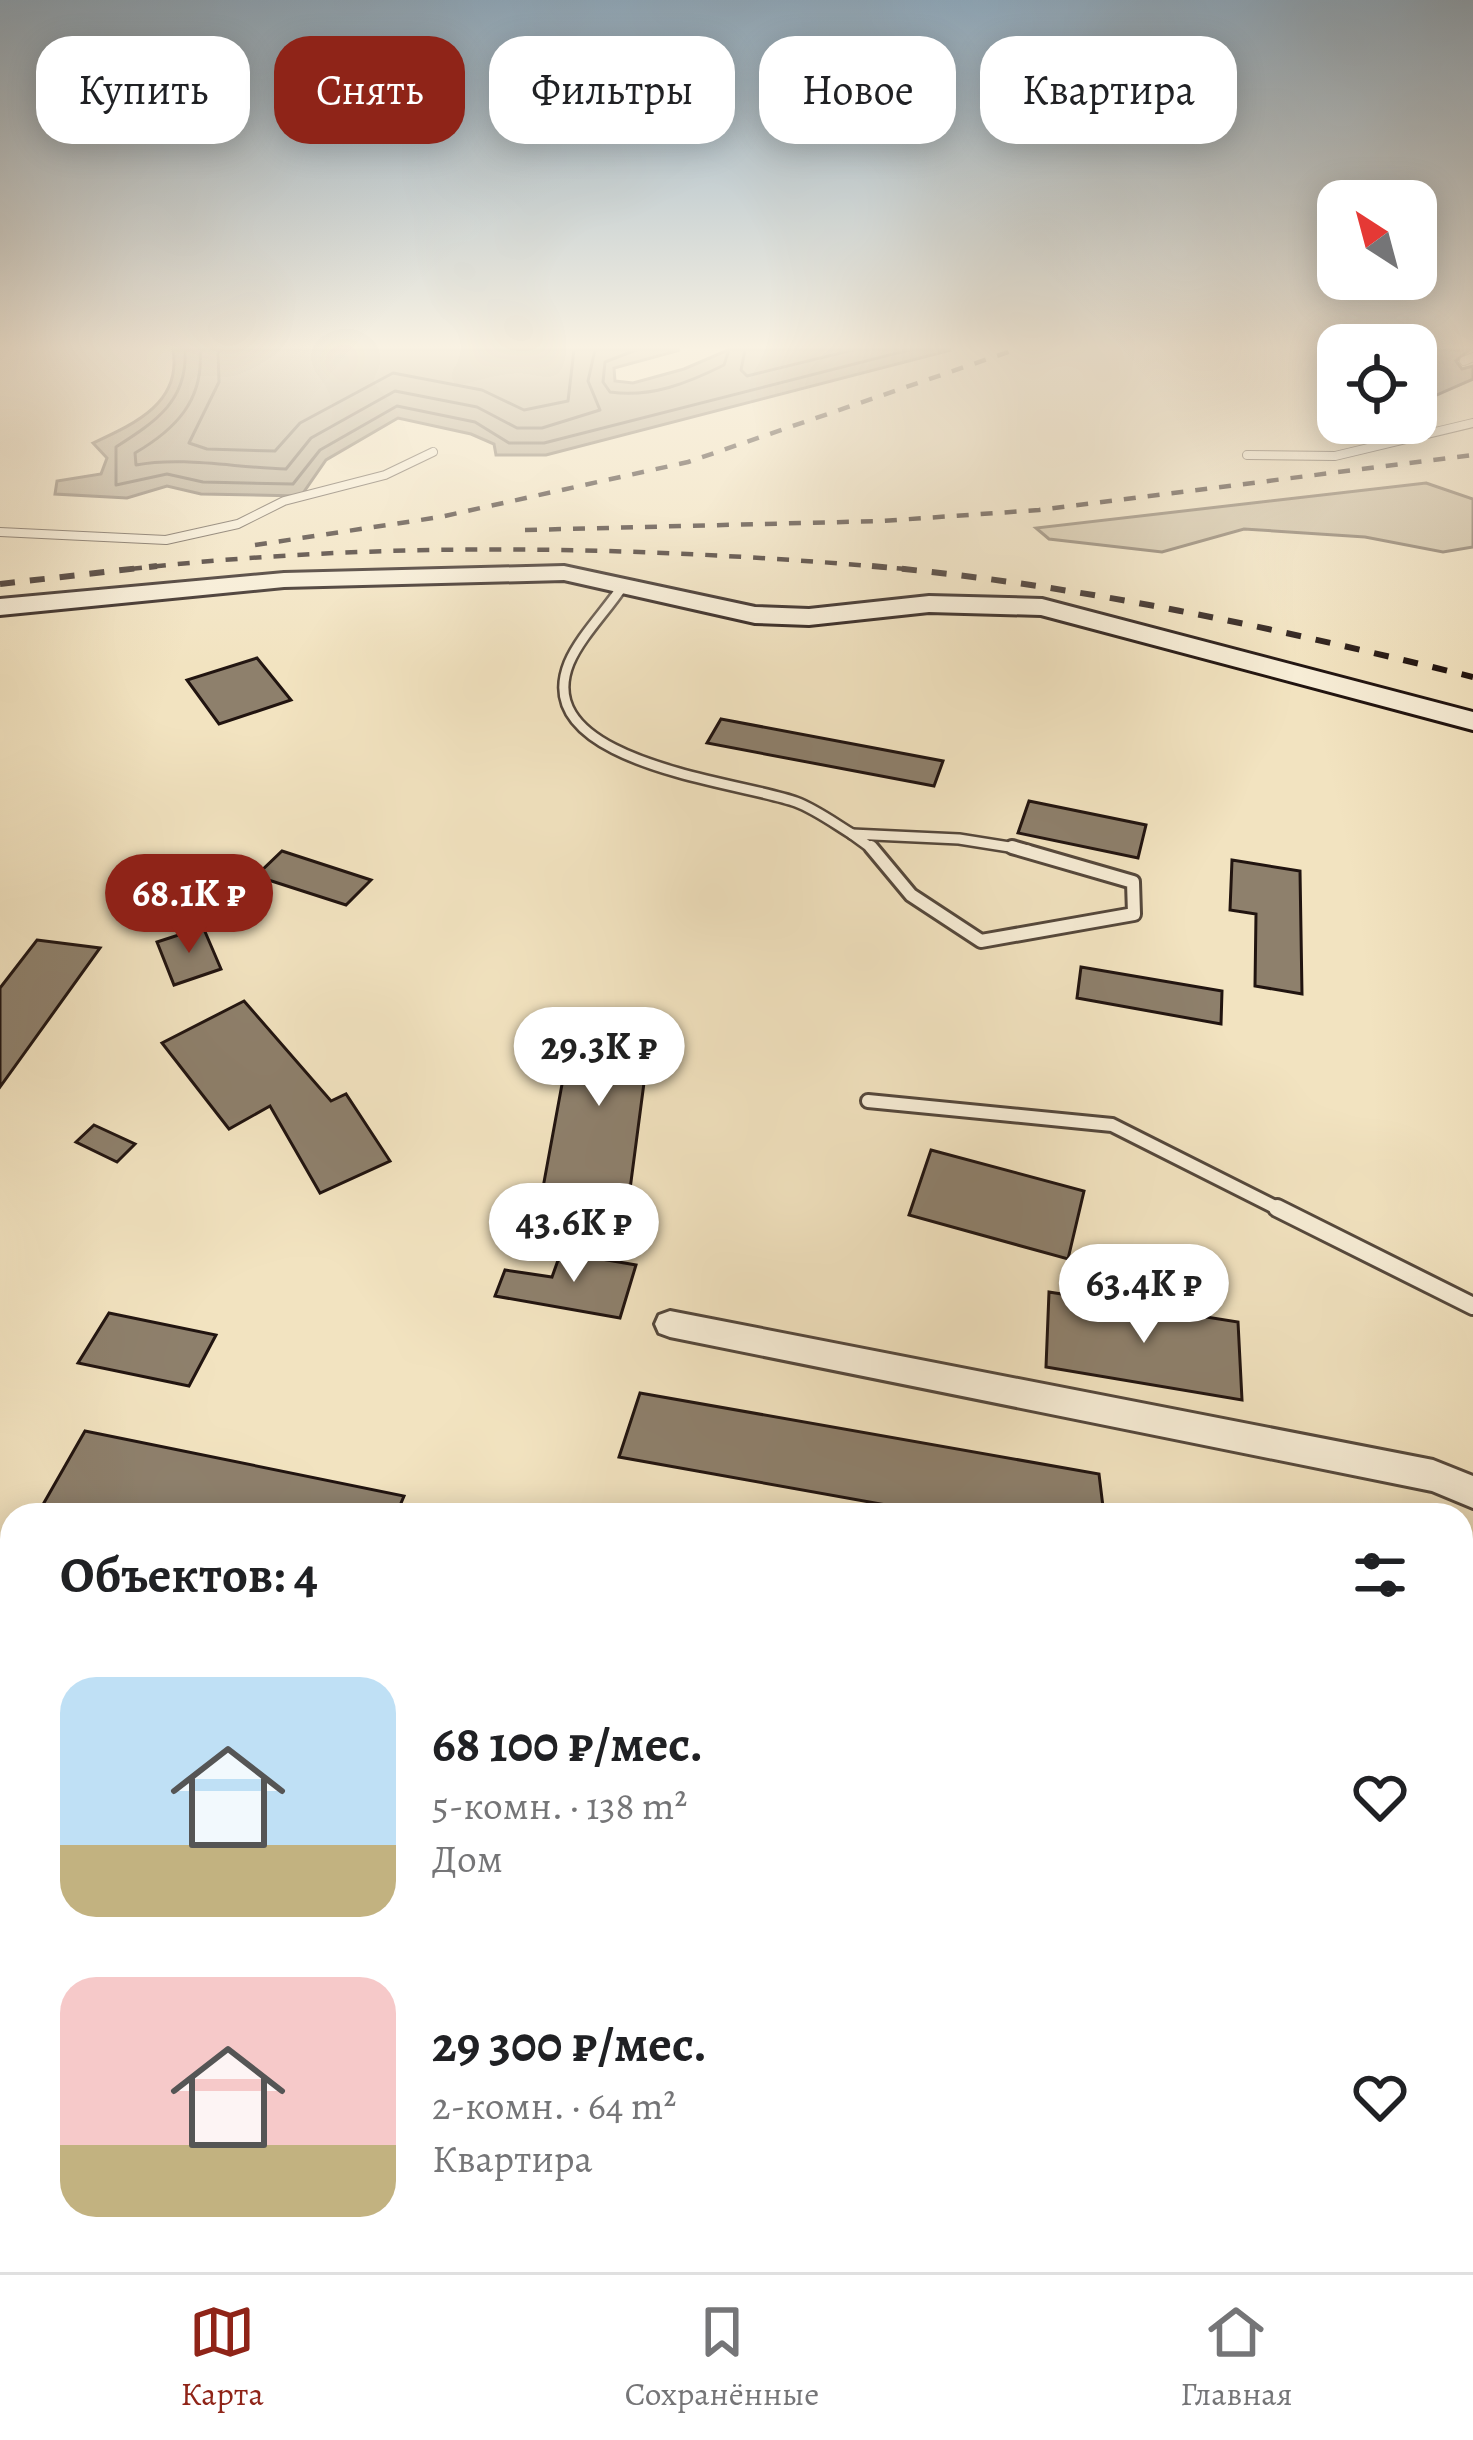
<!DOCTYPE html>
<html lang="ru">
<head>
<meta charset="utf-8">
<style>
  body { margin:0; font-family:Alegreya,serif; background:#f2f2f2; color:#202124; height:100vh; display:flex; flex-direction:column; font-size:45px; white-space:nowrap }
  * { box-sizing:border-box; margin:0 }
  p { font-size:39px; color:#757577 }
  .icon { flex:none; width:66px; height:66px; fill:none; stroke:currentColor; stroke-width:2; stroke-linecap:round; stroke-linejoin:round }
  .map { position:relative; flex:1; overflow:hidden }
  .sheet { position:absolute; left:0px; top:1503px; width:1473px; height:771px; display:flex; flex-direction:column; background:#fff; border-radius:36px 36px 0 0; box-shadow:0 6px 30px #0003 }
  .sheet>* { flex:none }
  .top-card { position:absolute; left:36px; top:36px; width:1401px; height:108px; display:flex; gap:24px }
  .needle { width:78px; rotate:324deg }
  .controls { position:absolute; left:1317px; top:180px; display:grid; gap:24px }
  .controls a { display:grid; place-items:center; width:120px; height:120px; border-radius:24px; background:#fff; box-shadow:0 6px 30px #0003; font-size:60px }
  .price { position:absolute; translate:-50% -102px; padding:0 27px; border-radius:42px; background:#fff; color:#222; font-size:39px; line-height:78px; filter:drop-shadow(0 3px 6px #0008) }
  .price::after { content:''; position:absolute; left:50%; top:72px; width:36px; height:27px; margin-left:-18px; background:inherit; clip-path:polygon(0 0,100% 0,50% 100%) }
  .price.selected { background:#8f2418; color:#fff }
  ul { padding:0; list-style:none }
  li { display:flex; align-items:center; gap:36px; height:300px; padding:0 60px }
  li span { display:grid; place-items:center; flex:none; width:336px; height:240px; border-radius:36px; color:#555 }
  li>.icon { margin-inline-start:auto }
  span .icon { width:144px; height:144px; fill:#fffc; stroke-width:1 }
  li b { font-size:51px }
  h2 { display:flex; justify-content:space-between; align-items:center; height:144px; padding:0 60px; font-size:51px }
  .tag { padding:0 42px; border-radius:36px; background:#fff; box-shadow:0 6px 30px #0003; font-size:42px; line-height:108px }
  .tag.selected { background:#8f2418; color:#fff }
  .tab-bar { display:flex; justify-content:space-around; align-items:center; height:168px; border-top:3px solid #e0e0e0; background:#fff; font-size:33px; color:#757577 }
  .tab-bar a { display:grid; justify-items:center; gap:6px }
  .tab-bar .selected { color:#8f2418 }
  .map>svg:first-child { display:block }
  .green { fill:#cec0a2; stroke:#786a59; stroke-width:3 }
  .water { fill:#ab9d84; stroke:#746656; stroke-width:3 }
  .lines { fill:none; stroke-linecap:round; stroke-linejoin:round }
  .shore { stroke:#66584a; stroke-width:3 }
  .building { fill:#8e806c; stroke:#211410; stroke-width:3 }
  .lane-far3-casing { stroke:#55483c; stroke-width:10 }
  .lane-far2-casing { stroke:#55483c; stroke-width:14 }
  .lane-far1-casing { stroke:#55483c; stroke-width:18 }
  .lane-casing { stroke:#55483c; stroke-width:22 }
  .street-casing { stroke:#55483c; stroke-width:6 }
  .secondary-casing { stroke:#211410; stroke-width:6 }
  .lane-far3 { stroke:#f7edd6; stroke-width:8 }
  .lane-far2 { stroke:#f7edd6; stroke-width:9 }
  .lane-far1 { stroke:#f7edd6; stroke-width:12 }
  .lane { stroke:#f7edd6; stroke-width:16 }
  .street { fill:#f7edd6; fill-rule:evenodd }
  .secondary { fill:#f7edd6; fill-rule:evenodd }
  .rail-far1 { stroke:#211410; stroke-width:4.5; stroke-dasharray:12 12; stroke-linecap:butt }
  .rail { stroke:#211410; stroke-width:6; stroke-dasharray:15 15; stroke-linecap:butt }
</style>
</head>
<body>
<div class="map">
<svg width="1473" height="2272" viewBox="0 0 1473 2272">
  <rect width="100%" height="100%" fill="#f2e3c0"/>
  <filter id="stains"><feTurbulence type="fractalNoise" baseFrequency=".00167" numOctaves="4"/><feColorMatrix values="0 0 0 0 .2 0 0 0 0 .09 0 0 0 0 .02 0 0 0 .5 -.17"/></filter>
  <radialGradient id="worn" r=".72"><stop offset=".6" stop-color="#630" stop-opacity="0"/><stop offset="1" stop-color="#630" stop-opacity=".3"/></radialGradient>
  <path class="green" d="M1426,483L1473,499V547L1443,552L1365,537L1244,529L1162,552L1049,539L1036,528Z"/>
  <path class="water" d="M173,350H680L614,368L615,381L633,383L684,369L728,350H951L546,455H496L494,444L471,434L398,418L326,460L301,496L201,494L167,486L127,498L55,494L57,481L101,474L107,458L93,443C134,424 182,403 173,350Z"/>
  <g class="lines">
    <g class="shore">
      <path d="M185,350C188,401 155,422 116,447V485L167,474L203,482L293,484L320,450L397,406L475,422L509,443H544L909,350"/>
      <path d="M200,350C204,400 176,429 135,453L136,465C183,456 237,468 286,469L311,438L395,391L477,407L517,428H542L600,410L588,381L595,350"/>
      <path d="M218,350L219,382L189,443L207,449L275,451L300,423L393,373L482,390L524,410L568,401L574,350"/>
      <path d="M636,350L605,362L603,382L610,392C651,398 688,383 724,365L729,350"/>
      <path d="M745,350L741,370L747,376L853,350"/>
    </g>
  </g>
  <g class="building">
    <path d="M1416,350H1469L1456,361L1462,369L1473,366V379L1416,404Z"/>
    <path d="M257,658L291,700L219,724L187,680Z"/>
    <path d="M721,719L943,761L934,786L707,743Z"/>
    <path d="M1029,801L1146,825L1138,858L1018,833Z"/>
    <path d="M282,851L371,880L346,905L256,876Z"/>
    <path d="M1232,860L1300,871L1302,994L1255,986L1256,914L1230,910Z"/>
    <path d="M203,927L221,969L174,985L157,942Z"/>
    <path d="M37,940L100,948L0,1087V988Z"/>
    <path d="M1081,967L1222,991L1221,1024L1077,998Z"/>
    <path d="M244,1001L331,1101L346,1094L390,1161L320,1193L270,1106L229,1129L162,1043Z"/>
    <path d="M574,1019L652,1022L629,1197L542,1193Z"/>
    <path d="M94,1125L135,1144L117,1162L76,1142Z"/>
    <path d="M931,1150L1084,1191L1068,1259L909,1215Z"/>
    <path d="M561,1252L636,1265L620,1318L495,1296L505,1270L552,1277Z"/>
    <path d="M1049,1292L1238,1322L1242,1400L1046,1367Z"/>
    <path d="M109,1313L216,1335L189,1386L78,1363Z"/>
    <path d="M640,1393L1099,1474L1104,1515H942L619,1457Z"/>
    <path d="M85,1431L404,1496L396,1515H37Z"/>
  </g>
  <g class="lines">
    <g class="lane-far3-casing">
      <g id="lane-far3">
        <path d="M1464,361L1473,357"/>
        <path d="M1247,455L1335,456L1473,423"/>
        <path d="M0,532L166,540L238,524L284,501L385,475L433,452"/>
      </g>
    </g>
    <g class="lane-far2-casing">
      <g id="lane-far2">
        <path d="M622,587C606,611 580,637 569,663C528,764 743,782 796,802C815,809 834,823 852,834"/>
        <path d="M852,834L959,839L1028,850"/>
        <path d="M852,834L874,850"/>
      </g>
    </g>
    <g class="lane-far1-casing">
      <g id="lane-far1">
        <path d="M871,847L911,895L981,941L1134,914L1133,882L1012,847"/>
        <path d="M868,1101L1112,1125L1283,1211"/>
      </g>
    </g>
    <g class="lane-casing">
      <path id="lane" d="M1277,1208L1473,1306"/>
    </g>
    <g class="street-casing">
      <path id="street" d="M670,1311L1433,1460L1473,1476V1508L1432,1491L670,1337L659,1333L655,1324L659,1315Z"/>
    </g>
    <g class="secondary-casing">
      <path id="secondary" d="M564,566L755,607L809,609L929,596L1042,599L1473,712V730L1041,615L929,612L809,625L755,623L564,580L284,587L0,615V599L284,573Z"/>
    </g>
    <use href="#lane-far3" class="lane-far3"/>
    <use href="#lane-far2" class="lane-far2"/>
    <use href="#lane-far1" class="lane-far1"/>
    <use href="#lane" class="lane"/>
    <use href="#street" class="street"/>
    <use href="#secondary" class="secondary"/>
    <g class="rail-far1">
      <path d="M525,530L882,521L1039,510L1473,455"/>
      <path d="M255,545L440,517L688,462L1014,350"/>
      <path d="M130,569C389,540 647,546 906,569"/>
    </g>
    <g class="rail">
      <path d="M872,566C1076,584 1275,628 1473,677"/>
      <path d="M0,584L157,566"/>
    </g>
  </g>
  <linearGradient id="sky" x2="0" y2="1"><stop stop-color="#8fabc0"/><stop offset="0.52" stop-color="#f9f2e3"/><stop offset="1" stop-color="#f9f2e3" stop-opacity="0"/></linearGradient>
  <rect width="1473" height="668" fill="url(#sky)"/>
  <rect width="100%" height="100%" filter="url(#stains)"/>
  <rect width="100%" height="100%" fill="url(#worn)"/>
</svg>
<div class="controls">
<a><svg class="needle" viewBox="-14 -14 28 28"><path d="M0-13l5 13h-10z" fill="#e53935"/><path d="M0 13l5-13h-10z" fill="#757577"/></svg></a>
<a><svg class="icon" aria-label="locate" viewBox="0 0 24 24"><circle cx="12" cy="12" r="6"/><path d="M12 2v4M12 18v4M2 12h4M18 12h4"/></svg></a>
</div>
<b class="price selected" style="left:189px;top:956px">68.1K ₽</b>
<b class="price" style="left:599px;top:1109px">29.3K ₽</b>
<b class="price" style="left:574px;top:1285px">43.6K ₽</b>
<b class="price" style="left:1144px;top:1346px">63.4K ₽</b>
<div class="top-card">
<a class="tag">Купить</a>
<a class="tag selected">Снять</a>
<a class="tag">Фильтры</a>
<a class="tag">Новое</a>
<a class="tag">Квартира</a>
</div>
<section class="sheet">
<h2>Объектов: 4<svg class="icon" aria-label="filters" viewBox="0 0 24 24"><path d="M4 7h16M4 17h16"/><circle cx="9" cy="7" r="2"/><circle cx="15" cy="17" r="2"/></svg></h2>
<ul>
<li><span style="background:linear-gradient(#bfe0f5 70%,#c2b280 0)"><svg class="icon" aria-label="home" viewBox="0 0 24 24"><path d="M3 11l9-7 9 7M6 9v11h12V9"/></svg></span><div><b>68 100 ₽/мес.</b><p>5-комн. · 138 m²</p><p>Дом</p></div><svg class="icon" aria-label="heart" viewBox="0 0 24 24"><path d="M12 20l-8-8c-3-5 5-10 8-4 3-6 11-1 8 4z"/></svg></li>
<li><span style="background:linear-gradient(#f6c9c9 70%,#c2b280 0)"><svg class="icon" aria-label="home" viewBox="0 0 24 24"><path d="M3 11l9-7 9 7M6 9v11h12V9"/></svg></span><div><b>29 300 ₽/мес.</b><p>2-комн. · 64 m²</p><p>Квартира</p></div><svg class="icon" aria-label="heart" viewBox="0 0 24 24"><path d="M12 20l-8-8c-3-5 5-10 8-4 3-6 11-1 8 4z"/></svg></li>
</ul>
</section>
</div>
<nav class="tab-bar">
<a class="selected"><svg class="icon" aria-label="map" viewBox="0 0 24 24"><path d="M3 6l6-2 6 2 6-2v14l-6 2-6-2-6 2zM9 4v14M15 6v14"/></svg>Карта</a>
<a><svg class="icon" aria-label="saved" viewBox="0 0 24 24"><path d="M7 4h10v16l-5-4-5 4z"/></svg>Сохранённые</a>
<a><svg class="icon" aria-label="home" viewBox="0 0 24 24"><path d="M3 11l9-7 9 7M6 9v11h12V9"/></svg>Главная</a>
</nav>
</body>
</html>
